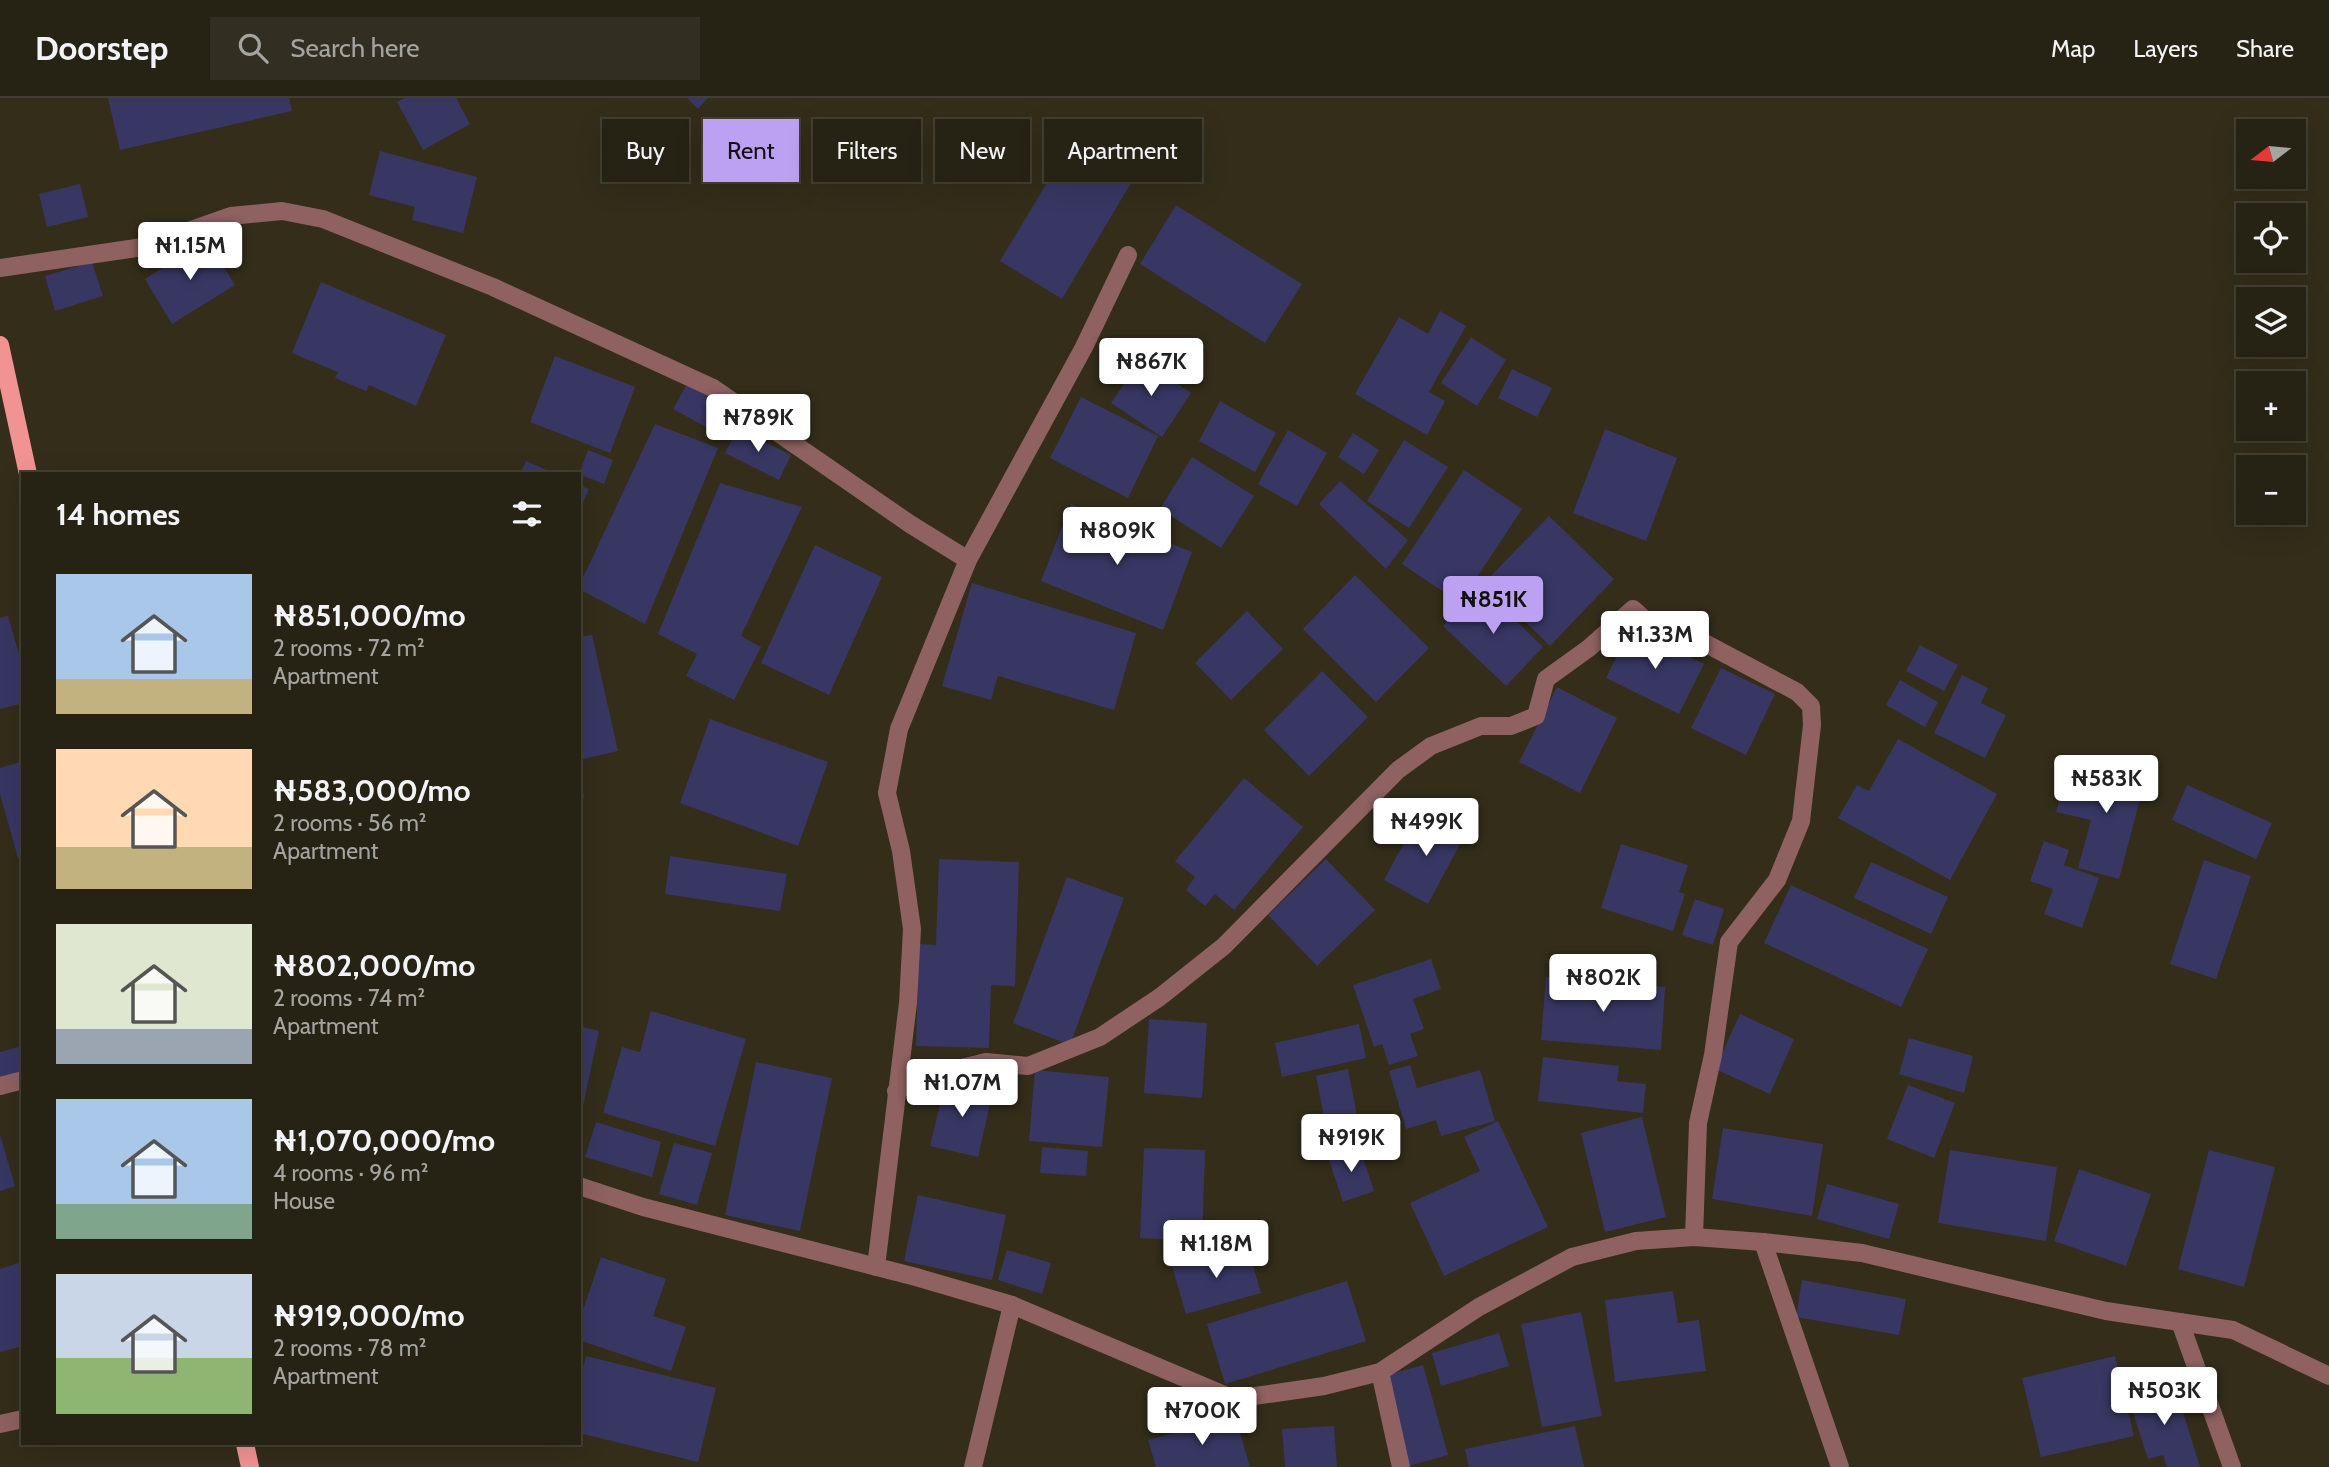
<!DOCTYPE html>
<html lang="en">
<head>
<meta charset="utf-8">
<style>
  body { margin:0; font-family:Cabin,sans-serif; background:#322f22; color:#f1f3f6; height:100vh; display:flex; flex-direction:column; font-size:26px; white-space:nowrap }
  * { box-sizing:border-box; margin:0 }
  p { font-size:23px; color:#a4a4a0 }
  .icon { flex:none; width:38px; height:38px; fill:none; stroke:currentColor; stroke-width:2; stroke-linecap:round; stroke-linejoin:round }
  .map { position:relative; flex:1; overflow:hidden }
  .side { position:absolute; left:21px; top:374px; width:560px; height:973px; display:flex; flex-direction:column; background:#262214; border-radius:0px; box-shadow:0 7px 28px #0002,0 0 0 2px #423f34 }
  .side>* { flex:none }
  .hud { position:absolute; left:602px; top:21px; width:665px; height:63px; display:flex; gap:14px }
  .needle { width:46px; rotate:254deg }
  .controls { position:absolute; left:2236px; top:21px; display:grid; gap:14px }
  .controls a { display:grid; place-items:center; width:70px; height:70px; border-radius:0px; background:#262214; box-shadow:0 7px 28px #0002,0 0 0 2px #423f34; font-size:35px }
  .price { position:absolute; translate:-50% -60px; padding:0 16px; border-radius:7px; background:#fff; color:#222; font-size:23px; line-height:46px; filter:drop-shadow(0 2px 4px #0008) }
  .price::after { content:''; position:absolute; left:50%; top:42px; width:21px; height:16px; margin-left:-10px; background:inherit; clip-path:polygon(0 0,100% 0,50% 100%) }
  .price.on { background:#bca0f2; color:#111 }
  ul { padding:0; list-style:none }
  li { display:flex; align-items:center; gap:21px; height:175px; padding:0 35px }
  li span { display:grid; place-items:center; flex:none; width:196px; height:140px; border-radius:0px; color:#555 }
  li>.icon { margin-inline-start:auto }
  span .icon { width:84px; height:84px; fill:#fffc; stroke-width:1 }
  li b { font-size:30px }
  h2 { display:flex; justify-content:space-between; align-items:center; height:84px; padding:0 35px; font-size:30px }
  .chip { padding:0 24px; border-radius:0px; background:#262214; box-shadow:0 7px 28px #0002,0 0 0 2px #423f34; font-size:24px; line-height:63px }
  .chip.on { background:#bca0f2; color:#111 }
  header { display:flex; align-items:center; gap:42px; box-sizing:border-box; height:98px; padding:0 35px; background:#262214; border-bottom:2px solid #423f34 }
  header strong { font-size:33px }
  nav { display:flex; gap:38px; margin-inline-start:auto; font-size:24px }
  .search { width:490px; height:63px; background:#322f22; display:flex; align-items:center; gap:18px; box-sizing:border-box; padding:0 24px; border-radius:0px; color:#a4a4a0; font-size:26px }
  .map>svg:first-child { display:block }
  .building { fill:#383763 }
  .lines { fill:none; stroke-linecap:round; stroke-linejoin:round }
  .minor { stroke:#8f6161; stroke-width:18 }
  .major { stroke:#f19293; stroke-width:18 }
</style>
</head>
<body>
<header>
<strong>Doorstep</strong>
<div class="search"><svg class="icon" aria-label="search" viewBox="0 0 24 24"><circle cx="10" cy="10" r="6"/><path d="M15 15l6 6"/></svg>Search here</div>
<nav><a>Map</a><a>Layers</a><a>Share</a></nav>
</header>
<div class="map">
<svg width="2329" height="1369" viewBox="0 0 2329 1369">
  <rect width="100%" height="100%" fill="#332d1a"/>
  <g class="building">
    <path d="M108,0H289L292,13L120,52Z"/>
    <path d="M405,0H456L470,26L423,52L397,4Z"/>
    <path d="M687,0H708L698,11Z"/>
    <path d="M1072,43L1134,80L1062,201L1000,163Z"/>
    <path d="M380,53L477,79L463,135L412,122L415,109L369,97Z"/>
    <path d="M80,86L88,119L47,129L39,96Z"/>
    <path d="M1176,107L1302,186L1265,245L1140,166Z"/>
    <path d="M207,142L235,187L172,226L145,181Z"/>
    <path d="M92,164L103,198L55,213L45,178Z"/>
    <path d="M321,184L446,237L416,308L369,287L366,293L335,280L338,274L292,255Z"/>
    <path d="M1440,213L1466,228L1429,294L1445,303L1427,337L1355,296L1399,219L1428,236Z"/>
    <path d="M1471,239L1506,262L1477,308L1441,285Z"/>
    <path d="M555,258L635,289L610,355L530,324Z"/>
    <path d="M1141,261L1191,295L1162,339L1111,305Z"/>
    <path d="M1512,271L1552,290L1537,319L1498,300Z"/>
    <path d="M687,286L735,312L721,337L673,311Z"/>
    <path d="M1081,299L1158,338L1128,400L1050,360Z"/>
    <path d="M1220,303L1276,335L1255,374L1199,343Z"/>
    <path d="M655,326L718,350L645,526L579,491V488Z"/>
    <path d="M738,330L791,357L779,382L725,355Z"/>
    <path d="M1605,331L1677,360L1646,443L1573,415Z"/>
    <path d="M1288,332L1327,355L1297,408L1258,386Z"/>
    <path d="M1353,335L1379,352L1364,376L1338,359Z"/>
    <path d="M1404,342L1448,369L1409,430L1367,403Z"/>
    <path d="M588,352L613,362L604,386L579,376Z"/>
    <path d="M1192,359L1254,398L1221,450L1160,411Z"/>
    <path d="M526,363L556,376H520Z"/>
    <path d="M1464,372L1522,411L1460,505L1402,466Z"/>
    <path d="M1340,383L1408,442L1386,471L1319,406Z"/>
    <path d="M720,385L802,409L741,538L761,549L734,602L686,578L697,556L658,536Z"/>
    <path d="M579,387L589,391L579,413Z"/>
    <path d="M1071,406L1192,454L1163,532L1041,483Z"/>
    <path d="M1549,418L1614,481L1550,548L1485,484Z"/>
    <path d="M815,447L882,479L829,597L761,565Z"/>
    <path d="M1355,477L1429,550L1376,604L1303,531Z"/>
    <path d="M972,485L1136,535L1114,612L998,578L991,602L942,588Z"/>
    <path d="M1480,488L1543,549L1506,588L1443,528Z"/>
    <path d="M1247,513L1283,551L1231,602L1195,565Z"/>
    <path d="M8,518L23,570V605L0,611V520Z"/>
    <path d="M1631,529L1704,566L1679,616L1606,580Z"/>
    <path d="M592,537L618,653L579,662V539Z"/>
    <path d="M1920,547L1958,567L1944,593L1906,573Z"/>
    <path d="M1721,570L1775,596L1746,657L1691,630Z"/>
    <path d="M1322,573L1368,619L1309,678L1264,632Z"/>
    <path d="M1962,577L1988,590L1981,605L2006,617L1985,660L1934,635Z"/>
    <path d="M1900,582L1938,604L1925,629L1886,607Z"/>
    <path d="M1557,589L1617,620L1580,695L1519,664Z"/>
    <path d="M710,621L828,664L798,748L680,705Z"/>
    <path d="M1898,641L1997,696L1950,782L1838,720L1857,687L1869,693Z"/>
    <path d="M2119,659L2149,667L2119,781L2078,770L2091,722L2056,714L2066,678L2110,691Z"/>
    <path d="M23,663V758L18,760L0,696V670Z"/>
    <path d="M1244,680L1303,729L1234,812L1215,796L1205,808L1186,792L1195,779L1175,763Z"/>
    <path d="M2187,687L2272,725L2256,761L2172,722Z"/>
    <path d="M579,694L584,695L581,725L579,724Z"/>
    <path d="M1433,715L1467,733L1428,806L1384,782L1411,732L1421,738Z"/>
    <path d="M2044,743L2069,752L2064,767L2099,780L2082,830L2044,816L2053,791L2030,783Z"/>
    <path d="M1621,746L1688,767L1679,794L1685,796L1673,833L1601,810Z"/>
    <path d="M670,758L787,776L780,813L665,796Z"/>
    <path d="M939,761L1019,764L1015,888L991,887L989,950L916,948L919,846L936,847Z"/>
    <path d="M1326,761L1375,812L1317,868L1268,817Z"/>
    <path d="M2204,762L2251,778L2216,881L2170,866Z"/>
    <path d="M1871,764L1948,799L1931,836L1854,800Z"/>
    <path d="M1067,779L1124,800L1070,947L1013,925Z"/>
    <path d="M1791,787L1928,851L1901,909L1764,845Z"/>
    <path d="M1695,801L1724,811L1713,847L1682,837Z"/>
    <path d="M1431,861L1441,891L1413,901L1424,931L1410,936L1418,958L1389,967L1382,946L1374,949L1353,887Z"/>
    <path d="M1546,879L1665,889L1661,952L1541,942Z"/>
    <path d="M651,913L746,941L715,1048L603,1015L622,949L640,954Z"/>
    <path d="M1740,916L1794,941L1770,996L1715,971Z"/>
    <path d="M1149,921L1207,925L1202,1000L1144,995Z"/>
    <path d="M1359,926L1366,960L1282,979L1275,945Z"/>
    <path d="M579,928L599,933L580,1022H579Z"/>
    <path d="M1909,940L1973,958L1964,995L1899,976Z"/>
    <path d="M23,948V979L0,985V954Z"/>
    <path d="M1543,959L1619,968L1617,983L1646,986L1643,1015L1538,1003Z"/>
    <path d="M756,964L832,980L800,1133L725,1117Z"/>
    <path d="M1410,967L1417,990L1480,972L1495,1023L1441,1038L1436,1022L1406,1031L1389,973Z"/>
    <path d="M1348,971L1358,1023L1326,1029L1316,978Z"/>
    <path d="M1035,972L1109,979L1102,1049L1029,1043Z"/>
    <path d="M946,982L993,993L978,1059L930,1048Z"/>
    <path d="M1908,987L1955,1005L1934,1060L1887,1041Z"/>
    <path d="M1642,1019L1666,1119L1605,1134L1581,1035Z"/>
    <path d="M1498,1023L1548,1129L1444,1178L1410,1105L1480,1073L1464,1039Z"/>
    <path d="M596,1024L661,1044L652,1079L585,1059Z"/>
    <path d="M1723,1030L1823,1046L1812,1118L1712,1101Z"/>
    <path d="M0,1037L15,1088L0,1093Z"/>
    <path d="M674,1045L712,1055L697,1107L659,1096Z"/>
    <path d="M1359,1048L1374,1093L1343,1104L1328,1059Z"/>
    <path d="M1042,1049L1088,1053L1086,1078L1040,1075Z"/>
    <path d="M1144,1050L1205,1052L1202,1143L1140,1140Z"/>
    <path d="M1950,1052L2057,1069L2046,1143L1938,1125Z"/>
    <path d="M2209,1052L2275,1069L2244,1189L2178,1171Z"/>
    <path d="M2079,1071L2151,1096L2126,1168L2054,1143Z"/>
    <path d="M1827,1086L1899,1106L1889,1141L1817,1121Z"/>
    <path d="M918,1097L1006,1117L992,1182L904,1163Z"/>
    <path d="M1247,1147L1261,1195L1186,1216L1172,1168Z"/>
    <path d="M1007,1152L1051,1165L1042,1196L998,1182Z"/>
    <path d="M601,1159L666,1181L653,1218L686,1229L671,1273L579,1242V1224Z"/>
    <path d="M22,1164L23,1248L0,1254V1171Z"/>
    <path d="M1802,1182L1906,1201L1899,1237L1796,1219Z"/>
    <path d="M1347,1183L1366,1243L1225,1286L1207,1226Z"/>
    <path d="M1673,1193L1678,1225L1699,1222L1706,1273L1615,1284L1605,1202Z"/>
    <path d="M1581,1214L1602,1318L1542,1329L1521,1226Z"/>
    <path d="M1499,1235L1509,1268L1441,1288L1432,1255Z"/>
    <path d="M586,1258L716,1290L698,1364L579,1335V1287Z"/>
    <path d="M2115,1258L2134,1338L2041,1359L2022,1280Z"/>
    <path d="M1423,1267L1448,1357L1409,1368L1384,1278Z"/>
    <path d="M2174,1285L2200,1369H2167L2163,1357L2148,1361L2128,1299Z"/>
    <path d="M1235,1318L1250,1369H1156L1148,1342Z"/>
    <path d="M1334,1328L1337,1369H1285L1282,1331Z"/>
    <path d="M1575,1328L1584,1369H1469L1465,1351Z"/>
  </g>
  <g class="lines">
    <g class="minor">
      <path d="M0,170L143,149L231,118L282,113L323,121L493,189L713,290L910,426L968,462"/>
      <path d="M0,988L23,982"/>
      <path d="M896,993L921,980L986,964L1028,968L1100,939L1160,899L1224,848L1398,672L1431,648L1481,628H1511L1536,618L1546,581L1589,550L1633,511L1654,530L1684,534L1797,594L1811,608L1812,627L1801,723L1777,782L1729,844L1713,957L1698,1025L1694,1139"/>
      <path d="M579,1088L643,1109L916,1179L1012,1207L1234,1301L1324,1288L1380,1274L1479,1209L1572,1159L1636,1143L1694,1139L1763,1144L1862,1155L2106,1213L2233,1232L2329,1278"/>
      <path d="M1763,1144L1840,1369"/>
      <path d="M876,1169L908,905L912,831L901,753L887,695L899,631L968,462L1084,249L1128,157"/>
      <path d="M2180,1224L2232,1369"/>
      <path d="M1380,1274L1401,1369"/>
      <path d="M0,1326L23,1321"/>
      <path d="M973,1369L1012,1207"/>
    </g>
    <g class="major">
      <path d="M0,247L28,376"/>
      <path d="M245,1346L250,1369"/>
    </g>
  </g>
</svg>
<div class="controls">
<a><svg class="needle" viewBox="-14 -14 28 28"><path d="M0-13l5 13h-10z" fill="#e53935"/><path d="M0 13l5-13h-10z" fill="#a4a4a0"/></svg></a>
<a><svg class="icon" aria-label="locate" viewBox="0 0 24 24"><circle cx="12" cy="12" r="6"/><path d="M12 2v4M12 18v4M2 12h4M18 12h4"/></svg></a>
<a><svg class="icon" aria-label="layers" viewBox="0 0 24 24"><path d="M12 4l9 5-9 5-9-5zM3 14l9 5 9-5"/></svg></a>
<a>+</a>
<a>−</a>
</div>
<b class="price" style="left:190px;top:184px">₦1.15M</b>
<b class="price" style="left:1151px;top:300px">₦867K</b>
<b class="price" style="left:758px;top:356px">₦789K</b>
<b class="price" style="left:1117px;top:469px">₦809K</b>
<b class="price on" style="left:1493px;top:538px">₦851K</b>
<b class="price" style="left:1655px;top:573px">₦1.33M</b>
<b class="price" style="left:2106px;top:717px">₦583K</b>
<b class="price" style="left:1426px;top:760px">₦499K</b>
<b class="price" style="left:1603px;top:916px">₦802K</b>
<b class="price" style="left:962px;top:1021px">₦1.07M</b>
<b class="price" style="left:1351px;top:1076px">₦919K</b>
<b class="price" style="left:1216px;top:1182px">₦1.18M</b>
<b class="price" style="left:2164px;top:1329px">₦503K</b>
<b class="price" style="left:1202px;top:1349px">₦700K</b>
<div class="hud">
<a class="chip">Buy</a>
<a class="chip on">Rent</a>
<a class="chip">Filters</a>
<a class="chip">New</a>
<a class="chip">Apartment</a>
</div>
<section class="side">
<h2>14 homes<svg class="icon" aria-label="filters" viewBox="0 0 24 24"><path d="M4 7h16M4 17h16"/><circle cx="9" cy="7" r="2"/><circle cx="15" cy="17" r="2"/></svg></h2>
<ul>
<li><span style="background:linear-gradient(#a9c7e8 75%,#c2b280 0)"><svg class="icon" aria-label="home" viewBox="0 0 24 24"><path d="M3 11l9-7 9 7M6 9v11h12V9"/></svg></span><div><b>₦851,000/mo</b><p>2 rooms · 72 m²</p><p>Apartment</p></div></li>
<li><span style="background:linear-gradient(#ffd9b3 70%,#c2b280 0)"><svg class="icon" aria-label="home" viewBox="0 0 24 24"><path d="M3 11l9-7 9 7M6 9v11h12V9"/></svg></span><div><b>₦583,000/mo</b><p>2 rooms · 56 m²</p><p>Apartment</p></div></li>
<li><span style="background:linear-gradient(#dfe7d0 75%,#9aa5b1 0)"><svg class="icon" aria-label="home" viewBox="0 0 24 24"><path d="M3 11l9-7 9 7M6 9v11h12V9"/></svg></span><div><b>₦802,000/mo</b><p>2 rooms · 74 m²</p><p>Apartment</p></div></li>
<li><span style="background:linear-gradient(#a9c7e8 75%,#7fa58c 0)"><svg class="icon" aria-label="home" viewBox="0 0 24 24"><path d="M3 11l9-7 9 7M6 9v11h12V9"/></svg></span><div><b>₦1,070,000/mo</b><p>4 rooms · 96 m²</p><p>House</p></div></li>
<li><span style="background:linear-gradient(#c9d6e8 60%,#8fb573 0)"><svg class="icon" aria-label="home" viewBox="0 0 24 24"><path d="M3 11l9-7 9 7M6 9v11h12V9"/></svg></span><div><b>₦919,000/mo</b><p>2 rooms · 78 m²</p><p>Apartment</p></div></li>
</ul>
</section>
</div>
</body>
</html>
